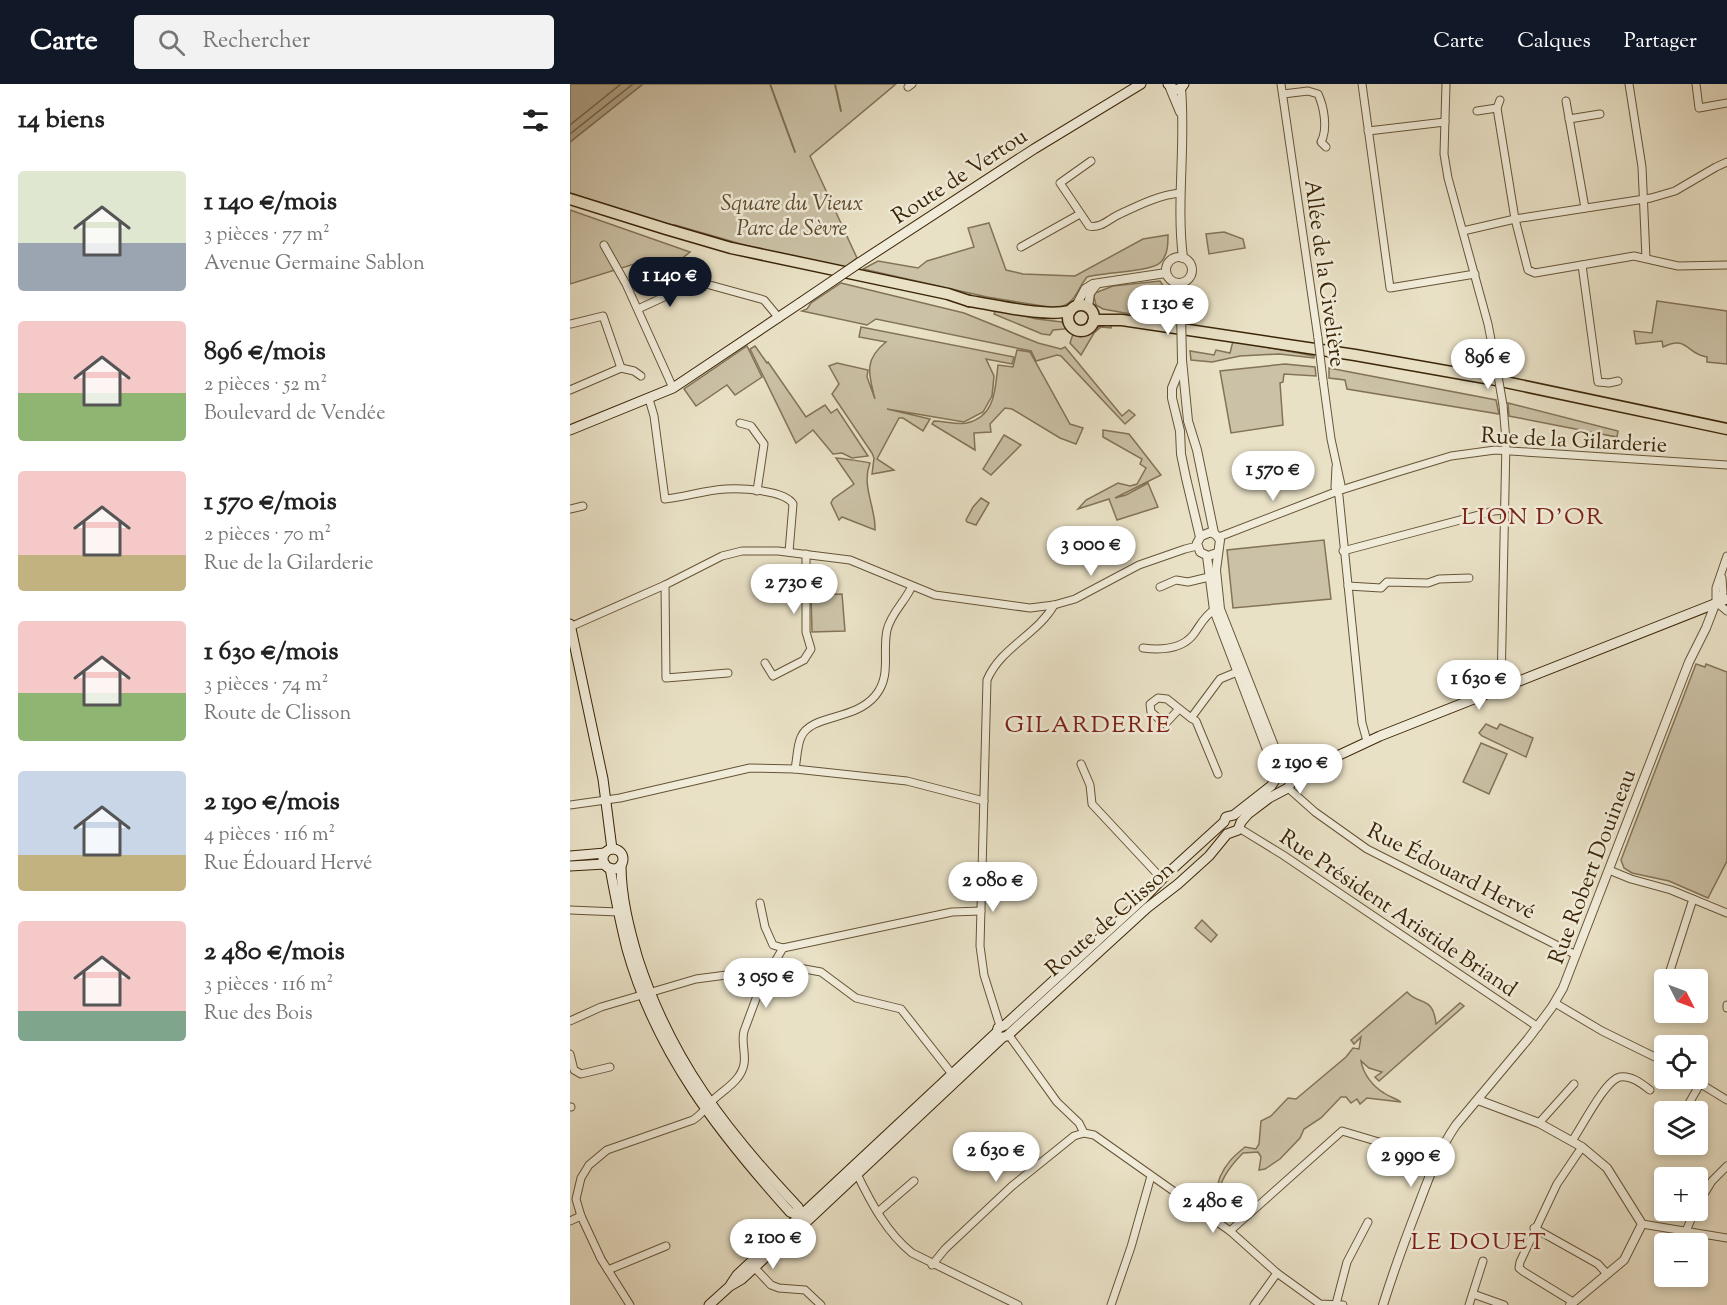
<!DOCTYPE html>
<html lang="fr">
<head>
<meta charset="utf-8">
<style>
  body { margin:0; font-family:"Sorts Mill Goudy",serif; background:#f2f2f2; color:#222; height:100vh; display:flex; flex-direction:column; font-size:22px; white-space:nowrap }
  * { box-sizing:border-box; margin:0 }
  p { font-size:20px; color:#767676 }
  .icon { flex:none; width:33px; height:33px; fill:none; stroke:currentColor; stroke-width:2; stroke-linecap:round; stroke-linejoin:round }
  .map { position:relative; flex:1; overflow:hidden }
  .details { display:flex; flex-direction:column; background:#fff; width:570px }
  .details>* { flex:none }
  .needle { width:39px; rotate:132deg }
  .controls { position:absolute; left:1084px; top:885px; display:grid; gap:12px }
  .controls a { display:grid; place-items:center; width:54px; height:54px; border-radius:6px; background:#fff; box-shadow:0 3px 9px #0003; font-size:30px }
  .price { position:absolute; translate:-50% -51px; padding:0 14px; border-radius:21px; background:#fff; color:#222; font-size:20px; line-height:39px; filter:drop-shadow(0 2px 3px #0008) }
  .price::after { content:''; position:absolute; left:50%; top:36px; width:18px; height:14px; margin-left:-9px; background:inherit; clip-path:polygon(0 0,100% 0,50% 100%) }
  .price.active { background:#111827; color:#fff }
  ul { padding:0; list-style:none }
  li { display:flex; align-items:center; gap:18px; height:150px; padding:0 18px }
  li span { display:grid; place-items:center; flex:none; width:168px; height:120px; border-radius:6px; color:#555 }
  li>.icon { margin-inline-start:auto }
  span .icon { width:72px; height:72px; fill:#fffc; stroke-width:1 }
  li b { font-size:26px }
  h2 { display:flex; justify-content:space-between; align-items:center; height:72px; padding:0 18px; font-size:26px }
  header { display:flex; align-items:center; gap:36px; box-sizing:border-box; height:84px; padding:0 30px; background:#111827; color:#fff }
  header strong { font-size:28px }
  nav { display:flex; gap:33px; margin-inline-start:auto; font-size:21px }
  .search { width:420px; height:54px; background:#f2f2f2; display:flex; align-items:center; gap:15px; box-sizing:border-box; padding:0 21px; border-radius:6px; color:#767676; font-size:22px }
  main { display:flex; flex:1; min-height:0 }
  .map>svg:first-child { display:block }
  .green { fill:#cbc1a6; stroke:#837356; stroke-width:1.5 }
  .water { fill:#aea185; stroke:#806f53; stroke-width:1.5 }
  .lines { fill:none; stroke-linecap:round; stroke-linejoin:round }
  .shore { stroke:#746346; stroke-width:1.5 }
  .stream { stroke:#806f53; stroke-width:2 }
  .minor-casing { stroke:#665437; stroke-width:9 }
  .tertiary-casing { stroke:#665437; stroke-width:10 }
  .secondary-casing { stroke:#3b2507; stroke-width:11 }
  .primary-casing { stroke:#3b2507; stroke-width:13 }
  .trunk-casing { stroke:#3b2507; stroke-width:13 }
  .minor { stroke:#f1ecda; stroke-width:7 }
  .tertiary { stroke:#f1ecda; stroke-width:8 }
  .secondary { stroke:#f1ecda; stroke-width:9 }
  .primary { stroke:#e9e1c6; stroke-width:10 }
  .trunk { stroke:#e9e1c6; stroke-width:10 }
  .minor-bridge-casing { stroke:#665437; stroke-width:9; stroke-linecap:butt }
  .tertiary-bridge-casing { stroke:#665437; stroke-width:10; stroke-linecap:butt }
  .secondary-bridge-casing { stroke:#3b2507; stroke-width:11; stroke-linecap:butt }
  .minor-bridge { stroke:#f1ecda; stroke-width:7 }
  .tertiary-bridge { stroke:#f1ecda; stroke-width:8 }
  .secondary-bridge { stroke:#f1ecda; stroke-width:9 }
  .labels { text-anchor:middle; stroke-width:5; stroke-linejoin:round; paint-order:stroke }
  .street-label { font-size:22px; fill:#3b2507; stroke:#f1ecda }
  .park-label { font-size:22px; font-style:italic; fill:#5f4c2f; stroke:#f1ecda }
  .neighbourhood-label { font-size:24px; letter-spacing:1.5px; fill:#7a1f14; stroke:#f1ecda }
</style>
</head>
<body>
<header>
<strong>Carte</strong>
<div class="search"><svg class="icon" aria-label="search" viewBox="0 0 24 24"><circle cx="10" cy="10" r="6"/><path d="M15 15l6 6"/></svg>Rechercher</div>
<nav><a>Carte</a><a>Calques</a><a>Partager</a></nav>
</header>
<main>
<section class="details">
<h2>14 biens<svg class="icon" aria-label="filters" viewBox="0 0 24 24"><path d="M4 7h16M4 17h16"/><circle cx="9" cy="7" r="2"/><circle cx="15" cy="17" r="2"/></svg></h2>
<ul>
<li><span style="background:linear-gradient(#dfe7d0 60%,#9aa5b1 0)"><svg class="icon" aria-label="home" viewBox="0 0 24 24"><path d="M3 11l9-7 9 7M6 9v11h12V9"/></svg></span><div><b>1 140 €/mois</b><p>3 pièces · 77 m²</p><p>Avenue Germaine Sablon</p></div></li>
<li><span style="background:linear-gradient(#f6c9c9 60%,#8fb573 0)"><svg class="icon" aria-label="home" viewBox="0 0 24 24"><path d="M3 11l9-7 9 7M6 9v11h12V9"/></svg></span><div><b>896 €/mois</b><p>2 pièces · 52 m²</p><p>Boulevard de Vendée</p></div></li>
<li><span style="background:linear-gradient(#f6c9c9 70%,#c2b280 0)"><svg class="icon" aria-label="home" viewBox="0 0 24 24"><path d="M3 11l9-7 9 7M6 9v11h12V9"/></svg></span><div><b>1 570 €/mois</b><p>2 pièces · 70 m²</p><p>Rue de la Gilarderie</p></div></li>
<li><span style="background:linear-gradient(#f6c9c9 60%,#8fb573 0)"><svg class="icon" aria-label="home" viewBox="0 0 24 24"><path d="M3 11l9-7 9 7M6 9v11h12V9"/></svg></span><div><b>1 630 €/mois</b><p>3 pièces · 74 m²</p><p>Route de Clisson</p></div></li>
<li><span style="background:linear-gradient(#c9d6e8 70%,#c2b280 0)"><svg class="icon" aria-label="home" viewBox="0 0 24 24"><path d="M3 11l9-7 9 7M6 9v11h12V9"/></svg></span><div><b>2 190 €/mois</b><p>4 pièces · 116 m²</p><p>Rue Édouard Hervé</p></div></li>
<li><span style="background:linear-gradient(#f6c9c9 75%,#7fa58c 0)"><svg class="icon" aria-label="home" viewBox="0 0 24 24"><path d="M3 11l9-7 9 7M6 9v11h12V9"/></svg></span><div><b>2 480 €/mois</b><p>3 pièces · 116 m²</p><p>Rue des Bois</p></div></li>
</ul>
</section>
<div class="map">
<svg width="1157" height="1221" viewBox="0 0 1157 1221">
  <rect width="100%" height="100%" fill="#e9e1c6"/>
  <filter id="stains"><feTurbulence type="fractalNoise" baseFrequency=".00333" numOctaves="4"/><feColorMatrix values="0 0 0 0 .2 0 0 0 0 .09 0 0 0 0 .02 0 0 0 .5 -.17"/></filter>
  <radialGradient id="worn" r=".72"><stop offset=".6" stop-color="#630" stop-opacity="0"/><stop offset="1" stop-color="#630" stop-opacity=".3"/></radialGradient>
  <g class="green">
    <path d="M73,0H326L240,72L287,174L275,183L192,166L105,141L92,140L0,109V58Z"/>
    <path d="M0,126L120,168L90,192L77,176L0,200Z"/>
    <path d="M419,139L436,186L453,190L505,192L573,155L598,151C598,160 598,170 591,178C582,188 533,188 517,193C505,208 506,221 485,224L417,213L293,185L308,177L348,184L357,177L404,163L398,144Z"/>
    <path d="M654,148L673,155L675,164L639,170L636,150Z"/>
    <path d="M590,197C599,208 598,224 599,237L533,225L526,221L524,213L525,209L543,202Z"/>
    <path d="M271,199L394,229L468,259L491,265L495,263L552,332L559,326L565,331L555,340L491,272L487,271L466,277L461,267L306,235L297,241L232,227L237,225L241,219Z"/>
    <path d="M1087,217L1157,227V280L1137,278V273C1116,270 1118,251 1093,263L1092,257L1066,260L1064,247L1082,249Z"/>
    <path d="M426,225L467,235L492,238L496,243L494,245L483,246L480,251L472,250L424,230Z"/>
    <path d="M541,240V244L531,243L524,249L511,271L500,259L503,250C518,251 527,241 541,240Z"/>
    <path d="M291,243L444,273L442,280L416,275L424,292L422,312L413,328L394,338L317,325L360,335L353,347L333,334H329L307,375L324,386L302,390L304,374L302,369L262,310L269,300L259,282L267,279L298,286L297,293L305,315C299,291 293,276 316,258L289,253Z"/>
    <path d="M663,257L744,272V274L709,270L670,272L642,278L621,276L620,267L644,271L646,266L660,269Z"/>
    <path d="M177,262L192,293L165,311L157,301L126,322L114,305Z"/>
    <path d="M185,262L197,279L198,278L236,333L255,321L261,329L267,325L298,372L282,374L272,369L263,370L243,346L226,359L180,265Z"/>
    <path d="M447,266L460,268L500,340L513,344L506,360L490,354L442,325L435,324L420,340L421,348L404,349L405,366L362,340L364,337C374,337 387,341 397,339C426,332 425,305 428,281L443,283Z"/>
    <path d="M715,280L745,283L746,292L714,290L713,298L710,299L713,341L661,349L650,287Z"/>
    <path d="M759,284L926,316L929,330L777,305L775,296L759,294Z"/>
    <path d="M938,319L1048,347L1047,353L939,332Z"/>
    <path d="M533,346L559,350L591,391L545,414L556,411L578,399L588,423L547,436L539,415L508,425L516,416L548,399L560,402L567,400L576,384L570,380L572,375L533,353Z"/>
    <path d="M434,351L451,361L421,391L413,385Z"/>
    <path d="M266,374C270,374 297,378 300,379C291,402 306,424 305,446L272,433L269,436L261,419L263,415L284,400Z"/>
    <path d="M411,414L419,419L406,441L397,438L396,436L403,423Z"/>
    <path d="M754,456L761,515L663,524L657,466Z"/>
    <path d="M272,510L275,547L242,548L241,511Z"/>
    <path d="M1126,580L1135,583L1136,580L1157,588V777L1138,814L1099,797L1062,789L1054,784L1051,776Z"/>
    <path d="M916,640L927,645L930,640L963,654L956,673L912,652L909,649Z"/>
    <path d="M911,659L937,670L919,710L893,698Z"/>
    <path d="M632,836L647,851L641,858L625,844Z"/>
    <path d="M837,908C849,922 863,911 866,940L890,919L894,922L809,997L805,993L812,988L799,984L791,977C793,989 802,1002 814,1009C820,1013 825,1014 831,1018L797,1014L790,1020L787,1015L781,1019L776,1013H771L751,1034L734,1045L730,1054L710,1075L695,1085L689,1086L691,1073L688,1068L673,1069C662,1080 649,1097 648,1113L657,1116L644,1128H637L631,1123V1117L635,1112L640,1115C647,1109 647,1102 650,1093C656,1079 664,1072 675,1063L686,1065L689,1060L691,1037L701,1032L718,1014L726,1015L776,973L783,964L789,965L791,953L784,960L781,956Z"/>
  </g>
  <path class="water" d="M0,0H73L0,58Z"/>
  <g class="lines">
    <g class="shore">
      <path d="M0,41L51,0"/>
      <path d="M0,50L63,0"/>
    </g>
    <g class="stream">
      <path d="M200,0L225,68"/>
      <path d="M265,0L271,27"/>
    </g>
    <g class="minor-casing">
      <g id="minor">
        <path d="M711,0L748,254"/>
        <path d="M792,0L820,204L905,190"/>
        <path d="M876,0L874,70L878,94L918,240L927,286"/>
        <path d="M1059,0L1072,83L1076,174"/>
        <path d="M1126,0L1129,24L1157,19"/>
        <path d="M338,3L342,0"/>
        <path d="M713,10L738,7L748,10C754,23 758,45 751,58L756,63"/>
        <path d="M930,16L927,24L945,135L958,186L965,189L1064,172L1108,182L1157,181"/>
        <path d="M996,17L1015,124"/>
        <path d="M907,27L927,24"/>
        <path d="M999,35L1030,30"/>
        <path d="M798,47L875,38"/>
        <path d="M521,77L490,99L519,142C531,145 540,134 550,130C569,121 589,111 610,109"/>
        <path d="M893,147L945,135L1081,114L1105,107L1146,83L1157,78"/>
        <path d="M34,161L56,200L103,304"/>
        <path d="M451,163L510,130"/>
        <path d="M1012,181L1028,298L1039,299L1048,297"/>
        <path d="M68,225L94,213L101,195L107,192L194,216L209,234"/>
        <path d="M1,240L33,232L51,284"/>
        <path d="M753,296L761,355L771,401L768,407"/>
        <path d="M0,306L51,284L64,287L71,292"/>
        <path d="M79,315L84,332L95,415C115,413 135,406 156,405C171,404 215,406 223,420L219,468"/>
        <path d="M170,339L181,342L194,360L187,407"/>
        <path d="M766,383L765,403L769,412L792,639L797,657"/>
        <path d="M0,425L13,422"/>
        <path d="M649,453L768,407L825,389L881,372L925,366L1157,381"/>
        <path d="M773,467L924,427L935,426"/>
        <path d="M95,501L96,594L158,589"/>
        <path d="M778,502L811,504L817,498L858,499L869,495L899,494"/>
        <path d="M590,503L606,496L618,498L639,493"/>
        <path d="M1146,518V504L1157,472"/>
        <path d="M1146,518L1153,509L1152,494"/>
        <path d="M1146,518L1157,527"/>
        <path d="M0,543L95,501L152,472L172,467H208L280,476L365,511L460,524L484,521L505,515L569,481L615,465L627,462"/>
        <path d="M573,564C589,566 611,566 623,551C630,542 634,532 644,526"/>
        <path d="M195,579L203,592L234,576L241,565L236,548V470"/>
        <path d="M931,604L936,357L933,321"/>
        <path d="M609,625L595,640L581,628L580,620L588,614L597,615L621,634L650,595L667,588"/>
        <path d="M621,634L626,637L648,690"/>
        <path d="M511,680L520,701L522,720L592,795"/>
        <path d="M225,685C227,675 227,662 231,653C241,630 284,637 305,612C322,592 312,569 317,546C321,529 335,518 342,502"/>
        <path d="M718,704L745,728L797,765L1006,871"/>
        <path d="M0,721L50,714L180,684L225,685L337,697L414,717"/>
        <path d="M669,744L713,771L968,943"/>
        <path d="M1039,786L1061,795L1101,806L1157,829"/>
        <path d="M190,819L195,843L203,861L213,864"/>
        <path d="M0,826L48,828"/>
        <path d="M1097,896L1123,815"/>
        <path d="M985,919L1032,947L1095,978"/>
        <path d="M1157,921V924"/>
        <path d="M0,937L31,923L126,895L164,890L203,881L218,882L251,888L286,914L331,925L382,990"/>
        <path d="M430,942L414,891L410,862L417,596C431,563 467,551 484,521"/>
        <path d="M438,950L487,1018L509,1039L514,1049L524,1051L660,1147L707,1189L750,1220L773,1221"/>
        <path d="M0,970L4,986L11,990L40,983"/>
        <path d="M1121,994L1157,1016"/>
        <path d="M0,1023H1"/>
        <path d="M1114,1028L1130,1000"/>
        <path d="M969,1039L1004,1000"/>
        <path d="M1002,1057C1012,1043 1035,996 1050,993C1061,991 1072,1000 1080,1006"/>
        <path d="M287,1090C301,1119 317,1149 342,1169L448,1221"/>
        <path d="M1128,1120L1142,1097L1157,1082"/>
        <path d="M308,1128L344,1097"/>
        <path d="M0,1137L11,1132"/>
        <path d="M1072,1140L1157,1154"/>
        <path d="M964,1144L1028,1180L1037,1190"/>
        <path d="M660,1147L772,1047L866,1075"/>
        <path d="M1116,1147L1125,1126"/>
        <path d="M362,1181L375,1165L442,1102L504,1052L514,1049"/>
        <path d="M185,1184L201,1201L209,1204L235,1206L251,1221"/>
        <path d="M38,1186L96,1162"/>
        <path d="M903,1210L934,1221"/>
        <path d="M1003,1218L954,1188L949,1184L950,1178L987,1100L1012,1063"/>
        <path d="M766,1220L777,1178L798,1138"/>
        <path d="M60,1221L31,1175L11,1132L6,1115L11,1094L19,1081L37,1066L123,1036C131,1031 134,1026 140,1019C151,1007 171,998 174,980C176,969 171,958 174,947L197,885L203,881L213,864L382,828L411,827"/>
        <path d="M541,1221L561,1163L581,1092"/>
        <path d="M684,1221L707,1189"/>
        <path d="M899,1221L913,1177"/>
      </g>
    </g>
    <g class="tertiary-casing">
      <g id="tertiary">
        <path d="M600,4L610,28"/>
        <path d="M611,4C616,61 606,118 613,174"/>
        <circle cx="609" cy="186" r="13"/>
        <path d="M610,199L611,228"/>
        <path d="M506,222L515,205L523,200L596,189"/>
        <path d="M518,223L520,209L527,200"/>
        <path d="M612,276L618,337L627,366L644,449"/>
        <path d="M611,282L602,304V314L610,347L611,370L616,394L630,453"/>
        <path d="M647,469L638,472L630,468L627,459L631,452L641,448L646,451L650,456L646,486L650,525L715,690"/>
        <path d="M637,472L644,526L707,692"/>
        <path d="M908,1016L969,1039L1012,1063L1037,1084L1072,1140L1054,1176L1000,1221"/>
        <path d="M813,1221C823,1189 835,1156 847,1125C858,1096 868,1067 886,1041L958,955L982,923L993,904L1119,578L1136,544L1146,518"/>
      </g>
    </g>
    <g class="secondary-casing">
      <g id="secondary">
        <path d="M598,0L605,6L611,4L614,0"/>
        <path d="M289,179L464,65L571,0"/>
        <path d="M0,346L103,304L230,219"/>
        <path d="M0,540L33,695L42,765"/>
        <path d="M720,694L810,652L1157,515"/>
        <circle cx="43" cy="775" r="10"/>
        <path d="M0,772L35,769"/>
        <path d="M51,781C51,813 59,844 68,875C101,976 156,1047 228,1123L231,1130"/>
        <path d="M0,782L35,780"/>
        <path d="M40,784C45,811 50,838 57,865C86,969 149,1049 220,1128L233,1133"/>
        <path d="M161,1200L167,1191L427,948L428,944L435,941L573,815L597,790L654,738L656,733L664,731L701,702L709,690H715L720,694"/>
        <path d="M139,1221L160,1202L172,1195L226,1145L231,1143L433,953L437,952L577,824L608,800L639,772L657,750L668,746L671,738L678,730L699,714L718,704L721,699L720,694"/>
      </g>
    </g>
    <g class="primary-casing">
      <g id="primary">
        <path d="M399,217C427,221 473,233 500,227"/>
        <circle cx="511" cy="234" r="13"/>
        <path d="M523,238L527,236H552L785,271L921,295L1157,345"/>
      </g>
    </g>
    <g class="trunk-casing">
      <path id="trunk" d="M0,115L96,145L161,164L378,210L399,217"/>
    </g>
    <use href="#minor" class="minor"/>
    <use href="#tertiary" class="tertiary"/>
    <use href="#secondary" class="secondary"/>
    <use href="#primary" class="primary"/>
    <use href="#trunk" class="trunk"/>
    <g class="minor-bridge-casing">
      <g id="minor-bridge">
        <path d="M748,254L753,296"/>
        <path d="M927,286L933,321"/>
      </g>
    </g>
    <g class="tertiary-bridge-casing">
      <path id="tertiary-bridge" d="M611,228L612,276"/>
    </g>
    <g class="secondary-bridge-casing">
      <path id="secondary-bridge" d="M230,219L289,179"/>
    </g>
    <use href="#minor-bridge" class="minor-bridge"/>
    <use href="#tertiary-bridge" class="tertiary-bridge"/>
    <use href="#secondary-bridge" class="secondary-bridge"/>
  </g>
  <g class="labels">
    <g class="street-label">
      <text transform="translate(389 91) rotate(-33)" y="8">Route de Vertou</text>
      <text transform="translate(756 189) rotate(82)" y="8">Allée de la Civelière</text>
      <text transform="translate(1004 355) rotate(3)" y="8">Rue de la Gilarderie</text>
      <text transform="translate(1021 782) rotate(-69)" y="8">Rue Robert Douineau</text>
      <text transform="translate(882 786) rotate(27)" y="8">Rue Édouard Hervé</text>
      <text transform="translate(829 828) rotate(34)" y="8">Rue Président Aristide Briand</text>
      <text transform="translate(539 834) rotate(-41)" y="8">Route de Clisson</text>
    </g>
    <g class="park-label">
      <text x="222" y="126">Square du Vieux<tspan x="222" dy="25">Parc de Sèvre</tspan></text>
    </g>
    <g class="neighbourhood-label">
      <text x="963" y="440">LION D'OR</text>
      <text x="518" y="648">GILARDERIE</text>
      <text x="909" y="1165">LE DOUET</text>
    </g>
  </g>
  <rect width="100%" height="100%" filter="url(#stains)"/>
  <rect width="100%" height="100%" fill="url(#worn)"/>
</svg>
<div class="controls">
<a><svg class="needle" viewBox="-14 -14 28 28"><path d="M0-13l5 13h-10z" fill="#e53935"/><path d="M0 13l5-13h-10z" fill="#767676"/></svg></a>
<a><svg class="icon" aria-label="locate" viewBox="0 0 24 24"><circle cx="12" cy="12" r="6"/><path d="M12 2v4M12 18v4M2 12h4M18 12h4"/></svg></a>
<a><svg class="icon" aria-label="layers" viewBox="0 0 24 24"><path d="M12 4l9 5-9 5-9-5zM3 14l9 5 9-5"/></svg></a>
<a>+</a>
<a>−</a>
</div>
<b class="price active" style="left:100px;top:224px">1 140 €</b>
<b class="price" style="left:598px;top:252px">1 130 €</b>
<b class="price" style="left:918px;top:306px">896 €</b>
<b class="price" style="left:703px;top:418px">1 570 €</b>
<b class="price" style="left:521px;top:493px">3 000 €</b>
<b class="price" style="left:224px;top:531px">2 730 €</b>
<b class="price" style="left:909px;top:627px">1 630 €</b>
<b class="price" style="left:730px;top:711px">2 190 €</b>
<b class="price" style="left:423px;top:829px">2 080 €</b>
<b class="price" style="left:196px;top:925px">3 050 €</b>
<b class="price" style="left:426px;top:1099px">2 630 €</b>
<b class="price" style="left:841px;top:1104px">2 990 €</b>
<b class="price" style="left:643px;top:1150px">2 480 €</b>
<b class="price" style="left:203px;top:1186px">2 100 €</b>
</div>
</main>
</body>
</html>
